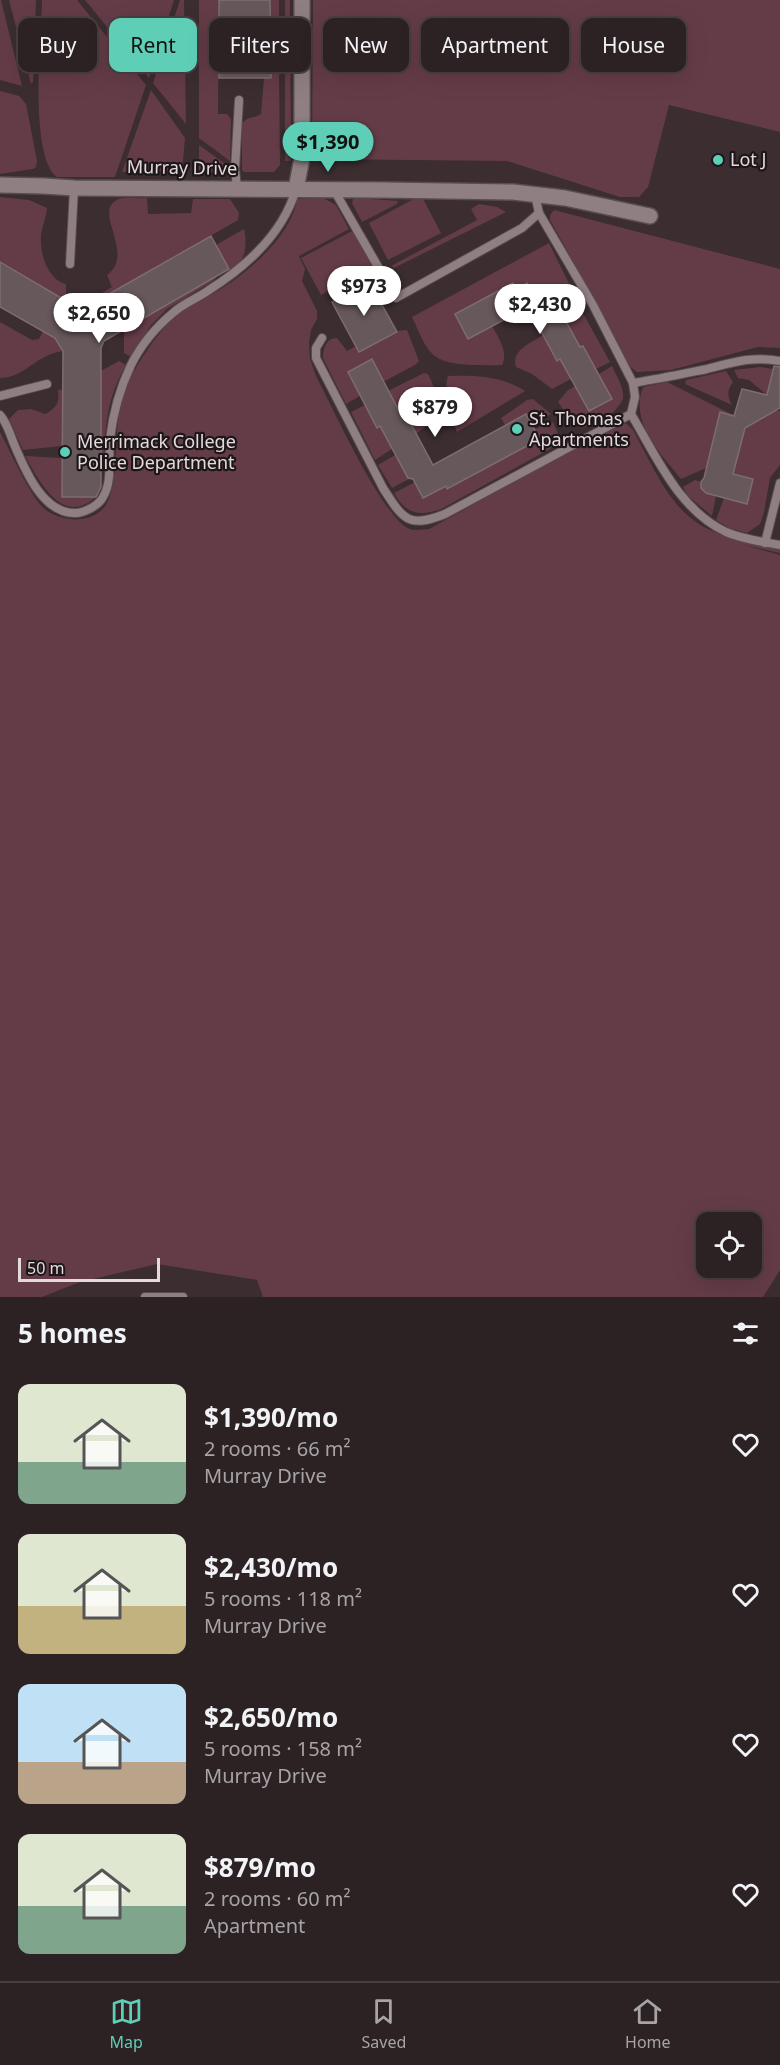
<!DOCTYPE html>
<html lang="en">
<head>
<meta charset="utf-8">
<style>
  body { margin:0; font-family:"Noto Sans",sans-serif; background:#342a2c; color:#f1f3f6; height:100vh; display:flex; flex-direction:column; font-size:22px; white-space:nowrap }
  * { box-sizing:border-box; margin:0 }
  p { font-size:20px; color:#a6a4a6 }
  .icon { flex:none; width:33px; height:33px; fill:none; stroke:currentColor; stroke-width:2; stroke-linecap:round; stroke-linejoin:round }
  .map { position:relative; height:1297px; overflow:hidden }
  .sheet { display:flex; flex-direction:column; background:#2c2224; flex:1 }
  .sheet>* { flex:none }
  .top-card { position:absolute; left:18px; top:18px; width:744px; height:54px; display:flex; gap:12px }
  .tools { position:absolute; left:696px; top:1212px; display:grid; gap:12px }
  .tools a { display:grid; place-items:center; width:66px; height:66px; border-radius:12px; background:#2c2224; box-shadow:0 6px 24px #0002,0 0 0 2px #483f41; font-size:30px }
  .scale { position:absolute; left:18px; bottom:15px; width:142px; box-sizing:border-box; padding-left:6px; border:3px solid #e4dadc; border-top:0; font-size:16px; line-height:21px; white-space:nowrap; color:#e4dadc; -webkit-text-stroke:4px #1e1719; paint-order:stroke }
  .price { position:absolute; translate:-50% -51px; padding:0 14px; border-radius:21px; background:#fff; color:#222; font-size:20px; line-height:39px; filter:drop-shadow(0 2px 3px #0008) }
  .price::after { content:''; position:absolute; left:50%; top:36px; width:18px; height:14px; margin-left:-9px; background:inherit; clip-path:polygon(0 0,100% 0,50% 100%) }
  .price.current { background:#5eceb7; color:#111 }
  ul { padding:0; list-style:none }
  li { display:flex; align-items:center; gap:18px; height:150px; padding:0 18px }
  li span { display:grid; place-items:center; flex:none; width:168px; height:120px; border-radius:12px; color:#555 }
  li>.icon { margin-inline-start:auto }
  span .icon { width:72px; height:72px; fill:#fffc; stroke-width:1 }
  li b { font-size:26px }
  h2 { display:flex; justify-content:space-between; align-items:center; height:72px; padding:0 18px; font-size:26px }
  .tag { padding:0 21px; border-radius:12px; background:#2c2224; box-shadow:0 6px 24px #0002,0 0 0 2px #483f41; font-size:21px; line-height:54px }
  .tag.current { background:#5eceb7; color:#111 }
  .tab-bar { display:flex; justify-content:space-around; align-items:center; height:84px; border-top:2px solid #483f41; background:#2c2224; font-size:16px; color:#a6a4a6 }
  .tab-bar a { display:grid; justify-items:center; gap:3px }
  .tab-bar .current { color:#5eceb7 }
  .map>svg:first-child { display:block }
  .green { fill:#643c47; fill-rule:evenodd }
  .building { fill:#67585b; stroke:#7d6d70; stroke-width:1.5 }
  .lines { fill:none; stroke-linecap:round; stroke-linejoin:round }
  .service-casing { stroke:#584c4f; stroke-width:10 }
  .minor-casing { stroke:#584c4f; stroke-width:18 }
  .service { stroke:#8f7f83; stroke-width:8 }
  .minor { stroke:#8f7f83; stroke-width:15 }
  .poi-dot { fill:#5eceb7; stroke:#1e1719; stroke-width:2 }
  .labels { text-anchor:middle; stroke-width:4.5; stroke-linejoin:round; paint-order:stroke }
  .poi-label { font-size:18px; fill:#e4dadc; stroke:#1e1719; text-anchor:start }
  .street-label { font-size:18px; fill:#e4dadc; stroke:#1e1719 }
</style>
</head>
<body>
<div class="map">
<svg width="780" height="1297" viewBox="0 0 780 1297">
  <rect width="100%" height="100%" fill="#3b2d30"/>
  <g class="green">
    <path d="M0,0H1L22,86L0,80Z"/>
    <path d="M9,0H36L33,82L31,84Z"/>
    <path d="M42,0H77L146,85L115,177H57C29,157 41,34 42,0Z"/>
    <path d="M85,0H174L149,78Z"/>
    <path d="M180,0H184L186,124L153,83Z"/>
    <path d="M199,0H219L218,114H227L231,119L230,161L199,138Z"/>
    <path d="M270,0H279V64L271,66Z"/>
    <path d="M285,0H290L291,161H285Z"/>
    <path d="M313,0H780V132L669,105L648,187L639,197H620L507,161L316,159L312,155Z"/>
    <path d="M271,69H279L280,165L274,172H244L242,170V124C248,115 254,119 261,114L264,78H271Z"/>
    <path d="M151,90L185,138L182,172H122Z"/>
    <path d="M0,91L19,96L26,104L37,161L36,167L33,169L0,174Z"/>
    <path d="M199,145L228,166V172H199Z"/>
    <path d="M421,195L441,233L388,260L369,223Z"/>
    <path d="M0,197L29,200L47,208C46,220 40,230 41,241C41,257 49,280 66,284V301L0,262Z"/>
    <path d="M147,198L148,214L191,213L193,199H230L239,213L238,220L89,306L88,301L112,287L107,275C137,253 90,210 119,199C127,196 139,199 147,198Z"/>
    <path d="M323,198L336,205L349,229L299,256L305,269L302,281L317,311V319L311,330L309,343L310,359L316,376C331,404 384,521 410,529C415,531 423,529 429,529L621,423L627,424L633,430C648,457 663,492 685,513C710,537 748,543 780,550V553L740,544L780,555V1270L763,1297H263L257,1280L157,1264L80,1282L42,1297H0V432C10,450 32,501 46,510C59,519 76,522 90,517C98,514 103,510 107,503C120,479 113,428 122,399C126,386 134,370 142,358C152,343 162,328 176,316C192,304 211,296 227,285C254,267 292,233 297,199ZM706,1222H752V1268H706Z"/>
    <path d="M357,198L398,201L397,204L362,222L352,203L353,199Z"/>
    <path d="M479,204L497,207L506,212L394,268L391,266L477,220L471,209Z"/>
    <path d="M554,210L780,269V348L758,347L671,370L637,372L628,365L600,310L550,220V215Z"/>
    <path d="M244,229C248,246 245,269 224,272L229,269L216,245Z"/>
    <path d="M354,230L373,267L321,295L301,258Z"/>
    <path d="M549,243L581,308L564,317L550,292L536,299L527,284L516,290L513,283L455,315L468,339L492,326C498,337 509,352 502,365C492,366 482,365 473,365C430,363 429,354 412,317Z"/>
    <path d="M218,275L213,281L167,309L151,325L131,357L124,353V334L122,330Z"/>
    <path d="M582,314L584,315L610,362L596,369L584,346L580,347L567,322Z"/>
    <path d="M0,322L32,340L39,339L43,331L55,338L63,351C35,355 25,378 0,378Z"/>
    <path d="M407,330L419,361L415,365L383,382L372,360L348,372L360,396L346,404L323,358C323,349 326,338 337,338L347,351L356,346L359,352L397,333L396,331Z"/>
    <path d="M543,335L556,360L560,359L571,379L552,389L532,374L516,367C511,350 531,343 543,335Z"/>
    <path d="M119,361L126,365C108,396 105,423 104,459H101V371Z"/>
    <path d="M612,366C616,375 624,387 623,397C622,410 591,431 579,427C570,423 564,410 558,402L567,391L575,386L589,411L612,399L599,374Z"/>
    <path d="M760,367L780,370V385L770,383L767,395L749,380L738,378L734,370Z"/>
    <path d="M726,371L733,382C727,390 727,396 732,405L685,384L686,380Z"/>
    <path d="M424,373L428,374C442,403 442,415 416,434L400,413L388,391Z"/>
    <path d="M448,376C474,375 503,376 525,391L457,432C451,417 443,391 448,376Z"/>
    <path d="M667,382L735,416L720,413L706,468L681,479C661,454 629,422 643,387Z"/>
    <path d="M63,389L62,446L23,450L9,419L18,410L31,409L45,414C56,409 60,402 58,390Z"/>
    <path d="M533,399L551,414L532,425L526,414L505,425L501,418L527,400Z"/>
    <path d="M365,405L377,427L380,426L392,449L375,460L351,412Z"/>
    <path d="M770,409L780,411V465L770,478L764,512L760,524L747,533L729,528L716,520L724,498L747,503L753,479L733,474L746,422L753,424L768,415Z"/>
    <path d="M553,422L559,436L557,442L550,449L441,509C419,517 406,514 394,493L415,482L423,498L446,486L448,489L540,439L535,429Z"/>
    <path d="M395,455L409,479L392,488L378,465Z"/>
    <path d="M25,456L62,458V497H96C62,527 40,482 25,456Z"/>
    <path d="M695,480L701,482L703,491L716,496L712,516L688,496L683,487Z"/>
  </g>
  <g class="building">
    <path d="M219,0H270L271,78H219Z"/>
    <path d="M211,236L229,269L104,341L101,348V487L96,497H62L63,351L55,338L0,307V262L68,302H95Z"/>
    <path d="M370,283L397,332L359,352L332,302Z"/>
    <path d="M513,283L516,290L527,283L536,299L550,292L580,347L583,346L612,399L589,411L560,359L557,361L528,307L468,339L455,314Z"/>
    <path d="M372,359L400,413L404,411L433,465L526,414L540,439L447,489L446,486L423,498L413,479L408,478L380,426L377,428L348,372Z"/>
    <path d="M774,366L780,367V408L745,428L733,474L753,479L747,504L706,493L701,488V482L704,478L720,412L734,416L742,389L767,395Z"/>
  </g>
  <g class="lines">
    <g class="service-casing">
      <g id="service">
        <path d="M237,188L235,169L239,100"/>
        <path d="M334,190L396,298L522,228L539,213"/>
        <path d="M535,195L539,213L593,305L633,383L635,397L631,414C656,456 679,510 726,532C742,539 763,542 780,545"/>
        <path d="M70,264L74,188"/>
        <path d="M322,338L316,348V358L383,488C403,519 408,529 445,514L631,414"/>
        <path d="M633,383C658,379 682,374 707,369C734,362 752,356 780,361"/>
        <path d="M0,396L47,384"/>
        <path d="M0,415C7,423 10,434 14,444C25,470 43,515 77,513C86,512 99,505 103,497C113,481 108,457 110,439C113,413 120,388 131,365C141,345 157,326 174,312C184,303 198,298 209,290C247,266 283,234 296,189"/>
        <path d="M765,543L780,483"/>
        <path d="M145,1297H183"/>
      </g>
    </g>
    <g class="minor-casing">
      <g id="minor">
        <path d="M0,185L44,186L74,188L383,190L513,192L565,198L650,216"/>
        <path d="M296,189L302,158V0"/>
      </g>
    </g>
    <use href="#service" class="service"/>
    <use href="#minor" class="minor"/>
  </g>
  <g class="poi-dot">
    <circle cx="718" cy="160" r="6"/>
    <circle cx="517" cy="429" r="6"/>
    <circle cx="65" cy="452" r="6"/>
  </g>
  <g class="labels">
    <g class="poi-label">
      <text x="730" y="166">Lot J</text>
      <text x="529" y="425">St. Thomas<tspan x="529" dy="21">Apartments</tspan></text>
      <text x="77" y="448">Merrimack College<tspan x="77" dy="21">Police Department</tspan></text>
    </g>
    <g class="street-label">
      <text transform="translate(182 168) rotate(1)" y="6">Murray Drive</text>
    </g>
  </g>
</svg>
<div class="tools">
<a><svg class="icon" aria-label="locate" viewBox="0 0 24 24"><circle cx="12" cy="12" r="6"/><path d="M12 2v4M12 18v4M2 12h4M18 12h4"/></svg></a>
</div>
<div class="scale">50 m</div>
<b class="price current" style="left:328px;top:173px">$1,390</b>
<b class="price" style="left:364px;top:317px">$973</b>
<b class="price" style="left:540px;top:335px">$2,430</b>
<b class="price" style="left:99px;top:344px">$2,650</b>
<b class="price" style="left:435px;top:438px">$879</b>
<div class="top-card">
<a class="tag">Buy</a>
<a class="tag current">Rent</a>
<a class="tag">Filters</a>
<a class="tag">New</a>
<a class="tag">Apartment</a>
<a class="tag">House</a>
</div>
</div>
<section class="sheet">
<h2>5 homes<svg class="icon" aria-label="filters" viewBox="0 0 24 24"><path d="M4 7h16M4 17h16"/><circle cx="9" cy="7" r="2"/><circle cx="15" cy="17" r="2"/></svg></h2>
<ul>
<li><span style="background:linear-gradient(#dfe7d0 65%,#7fa58c 0)"><svg class="icon" aria-label="home" viewBox="0 0 24 24"><path d="M3 11l9-7 9 7M6 9v11h12V9"/></svg></span><div><b>$1,390/mo</b><p>2 rooms · 66 m²</p><p>Murray Drive</p></div><svg class="icon" aria-label="heart" viewBox="0 0 24 24"><path d="M12 20l-8-8c-3-5 5-10 8-4 3-6 11-1 8 4z"/></svg></li>
<li><span style="background:linear-gradient(#dfe7d0 60%,#c2b280 0)"><svg class="icon" aria-label="home" viewBox="0 0 24 24"><path d="M3 11l9-7 9 7M6 9v11h12V9"/></svg></span><div><b>$2,430/mo</b><p>5 rooms · 118 m²</p><p>Murray Drive</p></div><svg class="icon" aria-label="heart" viewBox="0 0 24 24"><path d="M12 20l-8-8c-3-5 5-10 8-4 3-6 11-1 8 4z"/></svg></li>
<li><span style="background:linear-gradient(#bfe0f5 65%,#b9a48a 0)"><svg class="icon" aria-label="home" viewBox="0 0 24 24"><path d="M3 11l9-7 9 7M6 9v11h12V9"/></svg></span><div><b>$2,650/mo</b><p>5 rooms · 158 m²</p><p>Murray Drive</p></div><svg class="icon" aria-label="heart" viewBox="0 0 24 24"><path d="M12 20l-8-8c-3-5 5-10 8-4 3-6 11-1 8 4z"/></svg></li>
<li><span style="background:linear-gradient(#dfe7d0 60%,#7fa58c 0)"><svg class="icon" aria-label="home" viewBox="0 0 24 24"><path d="M3 11l9-7 9 7M6 9v11h12V9"/></svg></span><div><b>$879/mo</b><p>2 rooms · 60 m²</p><p>Apartment</p></div><svg class="icon" aria-label="heart" viewBox="0 0 24 24"><path d="M12 20l-8-8c-3-5 5-10 8-4 3-6 11-1 8 4z"/></svg></li>
</ul>
</section>
<nav class="tab-bar">
<a class="current"><svg class="icon" aria-label="map" viewBox="0 0 24 24"><path d="M3 6l6-2 6 2 6-2v14l-6 2-6-2-6 2zM9 4v14M15 6v14"/></svg>Map</a>
<a><svg class="icon" aria-label="saved" viewBox="0 0 24 24"><path d="M7 4h10v16l-5-4-5 4z"/></svg>Saved</a>
<a><svg class="icon" aria-label="home" viewBox="0 0 24 24"><path d="M3 11l9-7 9 7M6 9v11h12V9"/></svg>Home</a>
</nav>
</body>
</html>
